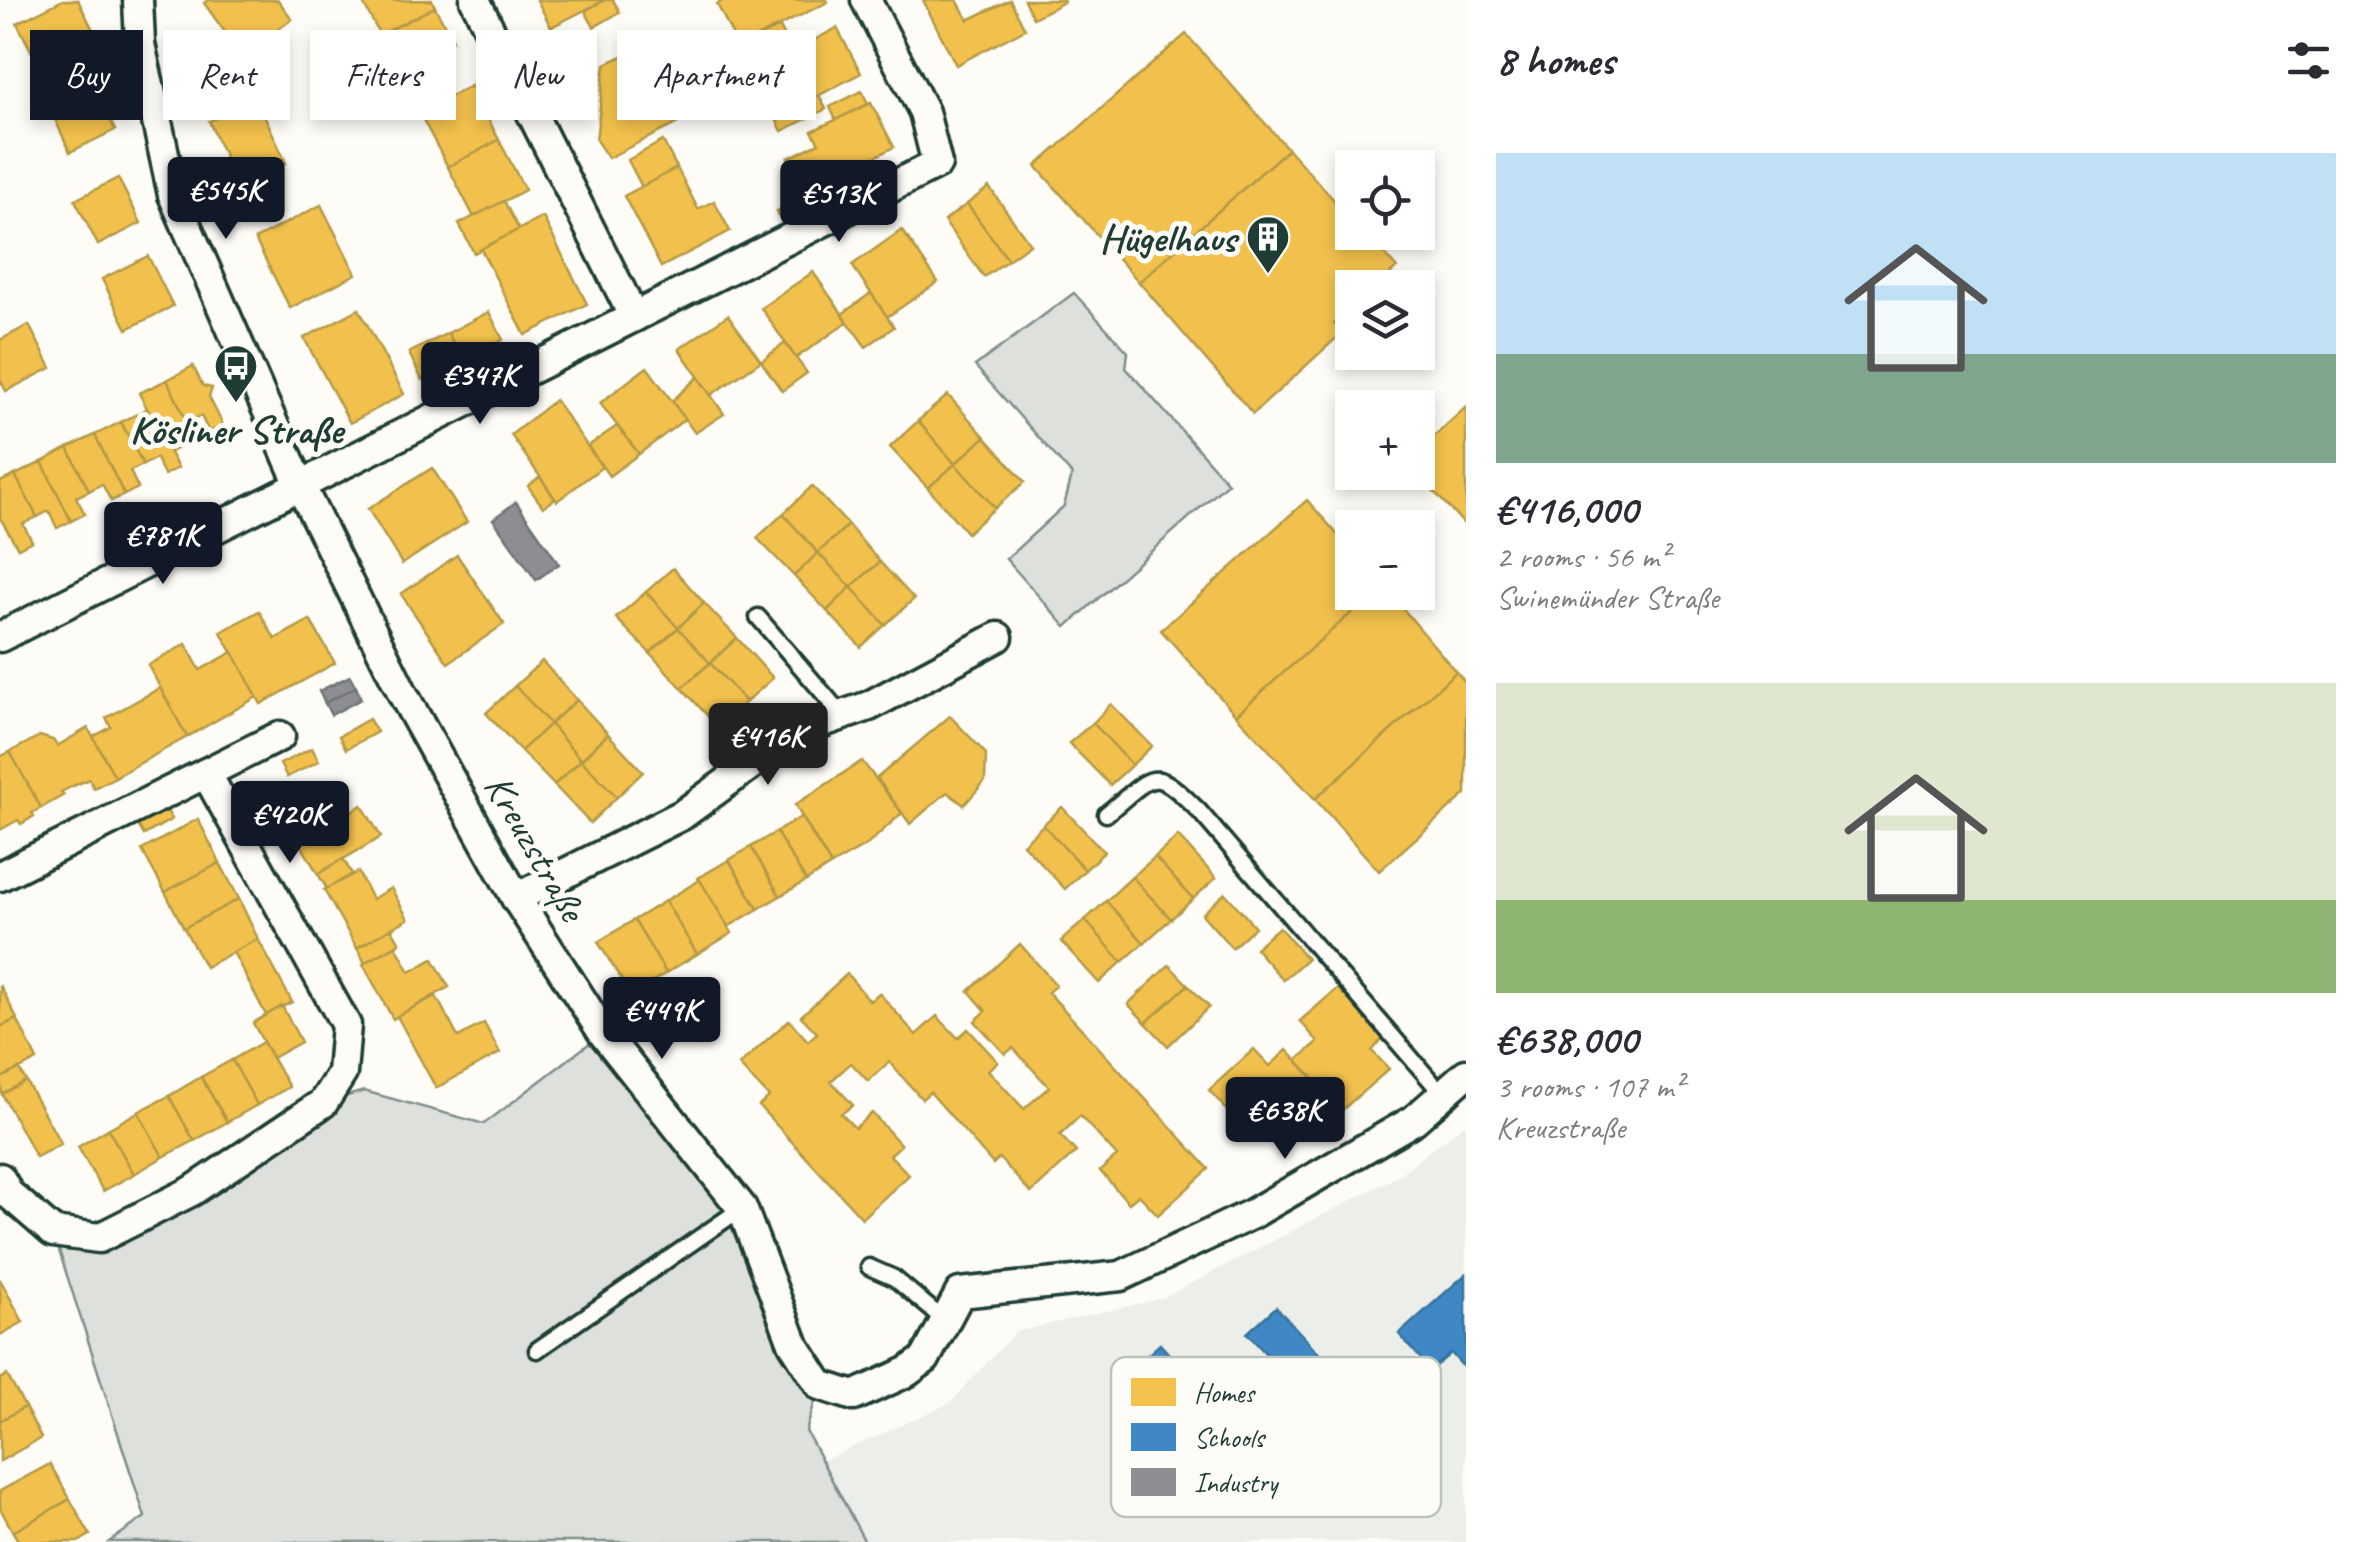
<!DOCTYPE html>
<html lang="en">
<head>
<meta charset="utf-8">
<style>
  body { margin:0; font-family:Caveat,sans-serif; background:#f7f7f7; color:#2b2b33; height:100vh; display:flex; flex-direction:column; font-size:38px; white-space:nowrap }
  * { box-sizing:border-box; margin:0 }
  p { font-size:32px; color:#7c7c81 }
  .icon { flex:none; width:55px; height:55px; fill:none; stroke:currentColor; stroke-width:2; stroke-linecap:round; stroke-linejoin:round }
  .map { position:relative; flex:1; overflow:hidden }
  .drawer { display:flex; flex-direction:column; background:#fff; width:900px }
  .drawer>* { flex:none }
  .banner { position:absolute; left:30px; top:30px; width:950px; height:90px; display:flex; gap:20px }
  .fabs { position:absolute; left:1335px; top:150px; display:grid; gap:20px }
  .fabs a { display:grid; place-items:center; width:100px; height:100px; border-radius:0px; background:#fff; box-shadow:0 5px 15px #0003; font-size:50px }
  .price { position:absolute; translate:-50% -85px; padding:0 22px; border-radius:10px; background:#111827; color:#fff; font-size:32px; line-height:65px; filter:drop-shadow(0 2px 5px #0008) }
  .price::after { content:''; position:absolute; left:50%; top:60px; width:30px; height:22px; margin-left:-15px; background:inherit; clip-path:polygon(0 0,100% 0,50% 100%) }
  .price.active { background:#222; color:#fff }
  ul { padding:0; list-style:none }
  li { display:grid; align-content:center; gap:20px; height:530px; padding:0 30px }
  li span { display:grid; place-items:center; height:310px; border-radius:0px; color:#555 }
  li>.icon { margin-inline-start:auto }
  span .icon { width:180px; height:180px; fill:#fffc; stroke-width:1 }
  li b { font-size:42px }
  h2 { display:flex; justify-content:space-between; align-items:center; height:120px; padding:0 30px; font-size:42px }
  .chip { padding:0 35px; border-radius:0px; background:#fff; box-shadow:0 5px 15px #0003; font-size:35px; line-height:90px }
  .chip.active { background:#111827; color:#fff }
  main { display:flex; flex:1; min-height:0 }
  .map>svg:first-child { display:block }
  .built { fill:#eceee9 }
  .green { fill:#dde0db; stroke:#7e8e88; stroke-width:2.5 }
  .homes { fill:#f2c14e; stroke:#b39946; stroke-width:2.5 }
  .schools { fill:#3f88c5; stroke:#35729a; stroke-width:2.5 }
  .industry { fill:#8d8d92; stroke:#6c7576; stroke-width:2.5 }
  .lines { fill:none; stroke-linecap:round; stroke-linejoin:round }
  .lane-casing { stroke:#1f3d34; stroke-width:21 }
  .street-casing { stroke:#1f3d34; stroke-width:35 }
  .lane { stroke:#fdfcf7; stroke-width:14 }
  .street { stroke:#fdfcf7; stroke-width:28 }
  .labels { text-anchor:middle; stroke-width:10; stroke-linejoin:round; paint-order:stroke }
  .poi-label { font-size:40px; font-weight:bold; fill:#1f3d34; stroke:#fdfcf7; text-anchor:end }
  .street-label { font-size:40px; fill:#1f3d34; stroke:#fdfcf7 }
  .key { fill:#fdfcf7; stroke:#bac3bc; stroke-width:2.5 }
  .key-label { font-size:28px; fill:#1f3d34 }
</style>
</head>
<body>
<main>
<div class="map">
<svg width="1466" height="1542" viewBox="0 0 1466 1542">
  <rect width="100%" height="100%" fill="#fdfcf7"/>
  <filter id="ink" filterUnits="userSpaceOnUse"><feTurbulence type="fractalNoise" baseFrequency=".01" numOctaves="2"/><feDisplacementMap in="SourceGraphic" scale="20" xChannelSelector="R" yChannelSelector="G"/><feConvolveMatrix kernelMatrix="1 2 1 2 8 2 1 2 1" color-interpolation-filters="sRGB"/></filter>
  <g filter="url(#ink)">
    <path class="built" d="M1466,1123V1542H865L822,1461L950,1403L1015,1332L1163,1298L1396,1177Z"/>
    <g class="green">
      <path d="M1074,293L1128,352L1126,368L1228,483L1066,627L1006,559L1064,506L1072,475L975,366Z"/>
      <path d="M603,1033L742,1208L820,1385L806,1431L865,1542H109L145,1517L53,1232L99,1238L323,1103L364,1091L484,1124Z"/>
    </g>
    <g class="homes">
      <path d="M63,0H78L99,42L41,70L17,23Z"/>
      <path d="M208,0H278L292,19L242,56L204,3Z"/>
      <path d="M432,0L435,7L380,35L362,1Z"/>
      <path d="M537,0H605L551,27Z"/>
      <path d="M605,0H613L620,12L594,27L585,11Z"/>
      <path d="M724,0H827L828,2L738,46L717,4Z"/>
      <path d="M923,0H957L968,20L1010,0L1025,29L956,65Z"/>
      <path d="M1024,0H1063L1064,2L1033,18Z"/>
      <path d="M435,7L453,40L397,69L380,35Z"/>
      <path d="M780,27L787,41L731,67L724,52Z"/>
      <path d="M837,28L861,73L793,109L769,64Z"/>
      <path d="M1186,34L1288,149L1139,282L1036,166Z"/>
      <path d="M640,48L678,123L608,158L596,140L605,64Z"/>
      <path d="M424,55L434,72L399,90L390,74Z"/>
      <path d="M92,84L115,130L70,152L49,106Z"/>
      <path d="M471,86L499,140L448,167L419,112Z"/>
      <path d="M862,91L868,104L836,120L830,107Z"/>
      <path d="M819,95L826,109L782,131L775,117Z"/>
      <path d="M257,99L286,163L237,185L209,121Z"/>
      <path d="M871,103L894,147L807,192L788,158L819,143L812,131Z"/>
      <path d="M499,140L525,190L474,217L448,167Z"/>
      <path d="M663,141L677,168L642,187L628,160Z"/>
      <path d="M1288,149L1352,220V232H1364L1397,268L1374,288H1352V307L1334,324L1342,333L1253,414L1139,282Z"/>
      <path d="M677,168L698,209L714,201L730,231L661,267L624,196Z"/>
      <path d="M118,178L141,223L98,245L75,200Z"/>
      <path d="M989,187L1030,244L1008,260L967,204Z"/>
      <path d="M810,195L817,210L783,225L777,211Z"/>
      <path d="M504,201L519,230L474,253L459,224Z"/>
      <path d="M967,204L1008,260L984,277L944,221Z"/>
      <path d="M321,205L356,274L290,308L255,239Z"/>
      <path d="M543,217L587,304L525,335L481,249Z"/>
      <path d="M902,230L938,282L887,317L852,265Z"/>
      <path d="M148,256L173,306L127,329L102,279Z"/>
      <path d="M813,272L848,322L796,358L761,308Z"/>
      <path d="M871,293L894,327L866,347L842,314Z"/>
      <path d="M359,309L404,394L350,423L304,338Z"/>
      <path d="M489,312L503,340L461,360L448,333Z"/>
      <path d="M728,315L761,361L711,395L679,349Z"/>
      <path d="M29,325L51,368L6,391L0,379V340Z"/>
      <path d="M448,333L461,360L422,380L409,353Z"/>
      <path d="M785,343L807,373L782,391L761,361Z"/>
      <path d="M193,366L203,386L212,388L209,397L223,425L209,432L201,416L187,422L167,380Z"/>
      <path d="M647,367L685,419L639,454L600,403Z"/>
      <path d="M698,377L724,414L695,433L672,401Z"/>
      <path d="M167,380L187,422L175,429L183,445L170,452L139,393Z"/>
      <path d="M948,395L985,437L955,464L918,421Z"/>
      <path d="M555,400L602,467L557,501L511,435Z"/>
      <path d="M1466,407V526L1416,472L1418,451Z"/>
      <path d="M147,409L178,468L164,475L156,458L143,465L121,422Z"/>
      <path d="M918,421L955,464L928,488L890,447Z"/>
      <path d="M121,422L143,465L130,471L138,488L124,495L95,435Z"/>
      <path d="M617,426L639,454L609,476L588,446Z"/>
      <path d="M95,435L124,495L111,501L102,484L89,491L68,448Z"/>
      <path d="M985,437L1025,482L995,508L955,464Z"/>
      <path d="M68,448L89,491L76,497L85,514L71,521L42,462Z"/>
      <path d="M42,462L71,521L57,528L49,511L37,517L15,475Z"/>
      <path d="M955,464L995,508L967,533L928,488Z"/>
      <path d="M432,468L467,522L402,564L368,509Z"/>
      <path d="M15,475L37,517L23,524L32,541L18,548L0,518V482Z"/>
      <path d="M540,477L555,499L543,507L528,486Z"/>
      <path d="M812,486L848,525L818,553L783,514Z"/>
      <path d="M1307,500L1352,551V592H1375L1236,715L1161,630Z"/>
      <path d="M783,514L818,553L794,576L757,538Z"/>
      <path d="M848,525L880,562L851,587L818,553Z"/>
      <path d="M818,553L851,587L827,611L794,576Z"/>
      <path d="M457,555L504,624L448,663L401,594Z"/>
      <path d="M880,562L914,599L885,625L851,587Z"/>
      <path d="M673,568L704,603L678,628L646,592Z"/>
      <path d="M851,587L885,625L861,647L827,611Z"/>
      <path d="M646,592L678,628L650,653L616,618Z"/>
      <path d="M1375,592H1389L1456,672L1315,799L1236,715Z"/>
      <path d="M704,603L737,638L710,663L678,628Z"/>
      <path d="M259,611L275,639L310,620L335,663L261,704L221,632Z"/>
      <path d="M678,628L710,663L682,688L650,653Z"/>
      <path d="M737,638L773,678L746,702L710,663Z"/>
      <path d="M186,644L200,670L233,652L257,697L187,737L148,665Z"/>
      <path d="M542,661L577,700L550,724L515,686Z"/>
      <path d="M710,663L746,702L718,727L682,688Z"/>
      <path d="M1456,672L1466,683V794L1379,871L1315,799Z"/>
      <path d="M515,686L550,724L521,751L486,713Z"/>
      <path d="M160,688L187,737L115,777L93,737L111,727L106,718Z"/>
      <path d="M577,700L608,734L581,760L550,724Z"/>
      <path d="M1111,704L1152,746L1132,765L1093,723Z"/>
      <path d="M950,716L986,754L985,781L964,805L947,792L910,824L877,778Z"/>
      <path d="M369,719L377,732L346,749L339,736Z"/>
      <path d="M1093,723L1132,765L1110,785L1069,743Z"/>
      <path d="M550,724L581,760L554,785L521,751Z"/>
      <path d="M88,728L115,777L94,788L89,779L73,786L61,792L64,795L41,808L10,752L40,736L53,740L57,746Z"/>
      <path d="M608,734L643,772L617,797L581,760Z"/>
      <path d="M312,748L319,761L287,777L280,764Z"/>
      <path d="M10,752L41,808L32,813L34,816L21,824L18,820L0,830V757Z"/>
      <path d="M581,760L617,797L590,823L554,785Z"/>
      <path d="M862,761L902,813L868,844L831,865L795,805Z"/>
      <path d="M324,786L341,817L362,805L381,837L318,874L281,811Z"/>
      <path d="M164,806L172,819L144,835L136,822Z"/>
      <path d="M1062,807L1104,852L1085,870L1043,825Z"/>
      <path d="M801,817L831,865L806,881L776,832Z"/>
      <path d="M198,819L220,863L165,892L142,850Z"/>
      <path d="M1043,825L1085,870L1065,889L1023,844Z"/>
      <path d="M776,832L806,881L780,896L751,847Z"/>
      <path d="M1178,836L1216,878L1193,899L1155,857Z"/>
      <path d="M751,847L780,896L758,909L729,860Z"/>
      <path d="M1155,857L1193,899L1171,919L1132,877Z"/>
      <path d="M343,859L352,874L327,889L318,874Z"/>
      <path d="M729,860L758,909L728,927L698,878Z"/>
      <path d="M220,863L239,899L184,928L165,892Z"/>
      <path d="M358,872L372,899L391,888L408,919L357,948L324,890Z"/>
      <path d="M1132,877L1171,919L1144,943L1106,901Z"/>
      <path d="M700,880L732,933L697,954L665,901Z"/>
      <path d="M1225,893L1255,927L1232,948L1202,914Z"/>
      <path d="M239,899L258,939L205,967L184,928Z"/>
      <path d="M665,901L697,954L666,973L634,920Z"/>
      <path d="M1106,901L1144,943L1122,962L1085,920Z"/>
      <path d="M634,920L666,973L631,995L598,942Z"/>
      <path d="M1085,920L1122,962L1099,983L1061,941Z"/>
      <path d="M1279,927L1307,959L1283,980L1255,948Z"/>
      <path d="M391,928L400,943L365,963L357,948Z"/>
      <path d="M258,939L292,1002L266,1015L233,952Z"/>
      <path d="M1020,944L1056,985L1048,992L1209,1169L1158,1215L1139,1195L1129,1203L1100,1171L1117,1156L1080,1116L1060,1135L1076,1152L1031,1193L999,1158L993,1164L930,1092L922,1099L889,1062L868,1081L851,1063L831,1081L853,1105L841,1114L855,1128L872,1113L901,1145L890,1155L909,1175L862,1218L759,1106L769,1097L739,1065L789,1020L808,1041L817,1033L801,1016L847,974L870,1001L879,993L916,1035L937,1016L958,1038L968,1029L998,1062L988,1070L1024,1109L1049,1087L1013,1048L1005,1054L975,1021L986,1011L969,991Z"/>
      <path d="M396,946L410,972L433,959L449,987L393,1019L363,964Z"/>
      <path d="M1169,965L1188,985L1146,1023L1128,1004Z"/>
      <path d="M0,985L17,1019L0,1027Z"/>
      <path d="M1188,985L1209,1007L1168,1046L1146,1023Z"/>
      <path d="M1338,988L1383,1038L1372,1051L1389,1069L1342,1110L1297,1060L1318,1042L1300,1021Z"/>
      <path d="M436,996L458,1037L484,1023L500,1053L436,1088L397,1016Z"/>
      <path d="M282,1006L301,1042L272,1058L253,1023Z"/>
      <path d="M17,1019L37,1060L0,1079V1027Z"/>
      <path d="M263,1042L289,1087L257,1105L232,1060Z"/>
      <path d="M1254,1049L1270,1066L1287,1050L1333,1100L1287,1141L1271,1123L1253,1139L1209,1090Z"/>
      <path d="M232,1060L257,1105L227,1122L201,1077Z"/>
      <path d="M19,1069L26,1081L2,1094L0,1079Z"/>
      <path d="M201,1077L227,1122L194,1141L169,1096Z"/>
      <path d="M26,1081L61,1144L36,1157L2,1094Z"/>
      <path d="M169,1096L194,1141L163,1157L138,1112Z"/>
      <path d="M138,1112L163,1157L134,1174L108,1129Z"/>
      <path d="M108,1129L134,1174L103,1191L78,1147Z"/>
      <path d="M0,1279L23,1322L0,1335Z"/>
      <path d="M7,1375L25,1407L0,1421V1379Z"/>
      <path d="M25,1407L41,1438L0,1461V1421Z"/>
      <path d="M50,1464L70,1499L13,1532L0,1508V1491Z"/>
      <path d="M70,1499L90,1535L78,1542H19L13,1532Z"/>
    </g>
    <g class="schools">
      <path d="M1466,1274V1370L1451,1353L1431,1370L1399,1334Z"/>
      <path d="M1276,1307L1417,1459L1388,1487L1247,1333Z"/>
      <path d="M1160,1344L1228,1420L1202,1443L1134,1367Z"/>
    </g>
    <g class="industry">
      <path d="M516,502L559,564L536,580L493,519Z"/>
      <path d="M350,676L356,687L325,703L319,691Z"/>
      <path d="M356,687L361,699L331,715L325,703Z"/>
    </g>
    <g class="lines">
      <g class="lane-casing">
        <g id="lane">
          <path d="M758,617L842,715"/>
          <path d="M1106,814C1155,775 1151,763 1199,811L1443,1095"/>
          <path d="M869,1267L894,1278L944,1320"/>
          <path d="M537,1350L742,1208"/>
        </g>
      </g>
      <g class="street-casing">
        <g id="street">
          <path d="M138,0L140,44L173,195L300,485L404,696L516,898L603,1033L742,1208L793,1343L820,1385L854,1396L907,1372L925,1359L960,1293L1121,1276L1252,1214L1414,1120L1466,1074"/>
          <path d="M475,0L634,317"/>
          <path d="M0,637L937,164L924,112L866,0"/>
          <path d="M0,876L280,736"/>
          <path d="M516,898L682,815L797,731L869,706L998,637"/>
          <path d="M0,1178L9,1194L53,1232L99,1238L192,1191L323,1103L342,1073L346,1025L206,773"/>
        </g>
      </g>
      <use href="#lane" class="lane"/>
      <use href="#street" class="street"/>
    </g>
  </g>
  <defs>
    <g id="building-pin" transform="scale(2.25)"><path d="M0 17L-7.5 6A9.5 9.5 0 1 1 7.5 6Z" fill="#1f3d34" stroke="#fdfcf7"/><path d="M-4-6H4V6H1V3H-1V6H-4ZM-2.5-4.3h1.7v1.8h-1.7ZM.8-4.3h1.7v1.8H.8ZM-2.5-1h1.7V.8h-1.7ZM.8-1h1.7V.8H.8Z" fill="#fff"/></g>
    <g id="bus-pin" transform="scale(2.25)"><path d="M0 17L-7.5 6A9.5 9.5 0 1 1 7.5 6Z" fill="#1f3d34" stroke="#fdfcf7"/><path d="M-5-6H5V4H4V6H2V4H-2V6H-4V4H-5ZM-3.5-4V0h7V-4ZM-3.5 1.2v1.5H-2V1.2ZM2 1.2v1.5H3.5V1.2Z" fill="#fff"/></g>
  </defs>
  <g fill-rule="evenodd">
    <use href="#building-pin" x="1268" y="237"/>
    <use href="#bus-pin" x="236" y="366"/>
  </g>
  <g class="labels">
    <g class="poi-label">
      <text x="1236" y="251">Hügelhaus</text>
      <text x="236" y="443" text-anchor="middle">Kösliner Straße</text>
    </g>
    <g class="street-label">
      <text transform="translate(536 847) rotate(60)" y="14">Kreuzstraße</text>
    </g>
  </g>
  <rect x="1111" y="1357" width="330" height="160" rx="15" class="key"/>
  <rect x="1131" y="1378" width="45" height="28" fill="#f2c14e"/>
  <rect x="1131" y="1423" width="45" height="28" fill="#3f88c5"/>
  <rect x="1131" y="1468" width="45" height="28" fill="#8d8d92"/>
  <g class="key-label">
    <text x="1194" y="1402">Homes</text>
    <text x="1194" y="1447">Schools</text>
    <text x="1194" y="1492">Industry</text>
  </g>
</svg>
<div class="fabs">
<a><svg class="icon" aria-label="locate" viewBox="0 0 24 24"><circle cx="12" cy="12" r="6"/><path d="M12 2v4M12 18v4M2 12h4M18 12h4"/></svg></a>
<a><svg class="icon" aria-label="layers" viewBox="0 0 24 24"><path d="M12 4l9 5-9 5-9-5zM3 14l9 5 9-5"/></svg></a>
<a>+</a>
<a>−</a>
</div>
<b class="price" style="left:226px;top:242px">€545K</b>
<b class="price" style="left:839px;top:245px">€513K</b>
<b class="price" style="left:480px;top:427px">€347K</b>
<b class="price" style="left:163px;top:587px">€781K</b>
<b class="price active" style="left:768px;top:788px">€416K</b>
<b class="price" style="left:290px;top:866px">€420K</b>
<b class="price" style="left:662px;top:1062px">€449K</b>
<b class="price" style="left:1285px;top:1162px">€638K</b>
<div class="banner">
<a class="chip active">Buy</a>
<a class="chip">Rent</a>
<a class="chip">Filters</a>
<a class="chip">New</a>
<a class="chip">Apartment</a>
</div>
</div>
<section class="drawer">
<h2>8 homes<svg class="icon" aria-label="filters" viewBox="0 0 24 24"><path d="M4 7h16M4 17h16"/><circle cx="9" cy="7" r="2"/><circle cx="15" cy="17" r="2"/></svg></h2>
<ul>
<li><span style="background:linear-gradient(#bfe0f5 65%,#7fa58c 0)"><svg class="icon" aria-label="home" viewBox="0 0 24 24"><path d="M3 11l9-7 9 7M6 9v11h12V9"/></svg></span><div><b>€416,000</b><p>2 rooms · 56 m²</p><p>Swinemünder Straße</p></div></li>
<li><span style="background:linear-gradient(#dfe7d0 70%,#8fb573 0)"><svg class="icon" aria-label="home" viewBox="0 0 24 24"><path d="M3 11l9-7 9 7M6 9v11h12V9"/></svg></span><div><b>€638,000</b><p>3 rooms · 107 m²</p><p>Kreuzstraße</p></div></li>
</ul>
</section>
</main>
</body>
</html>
